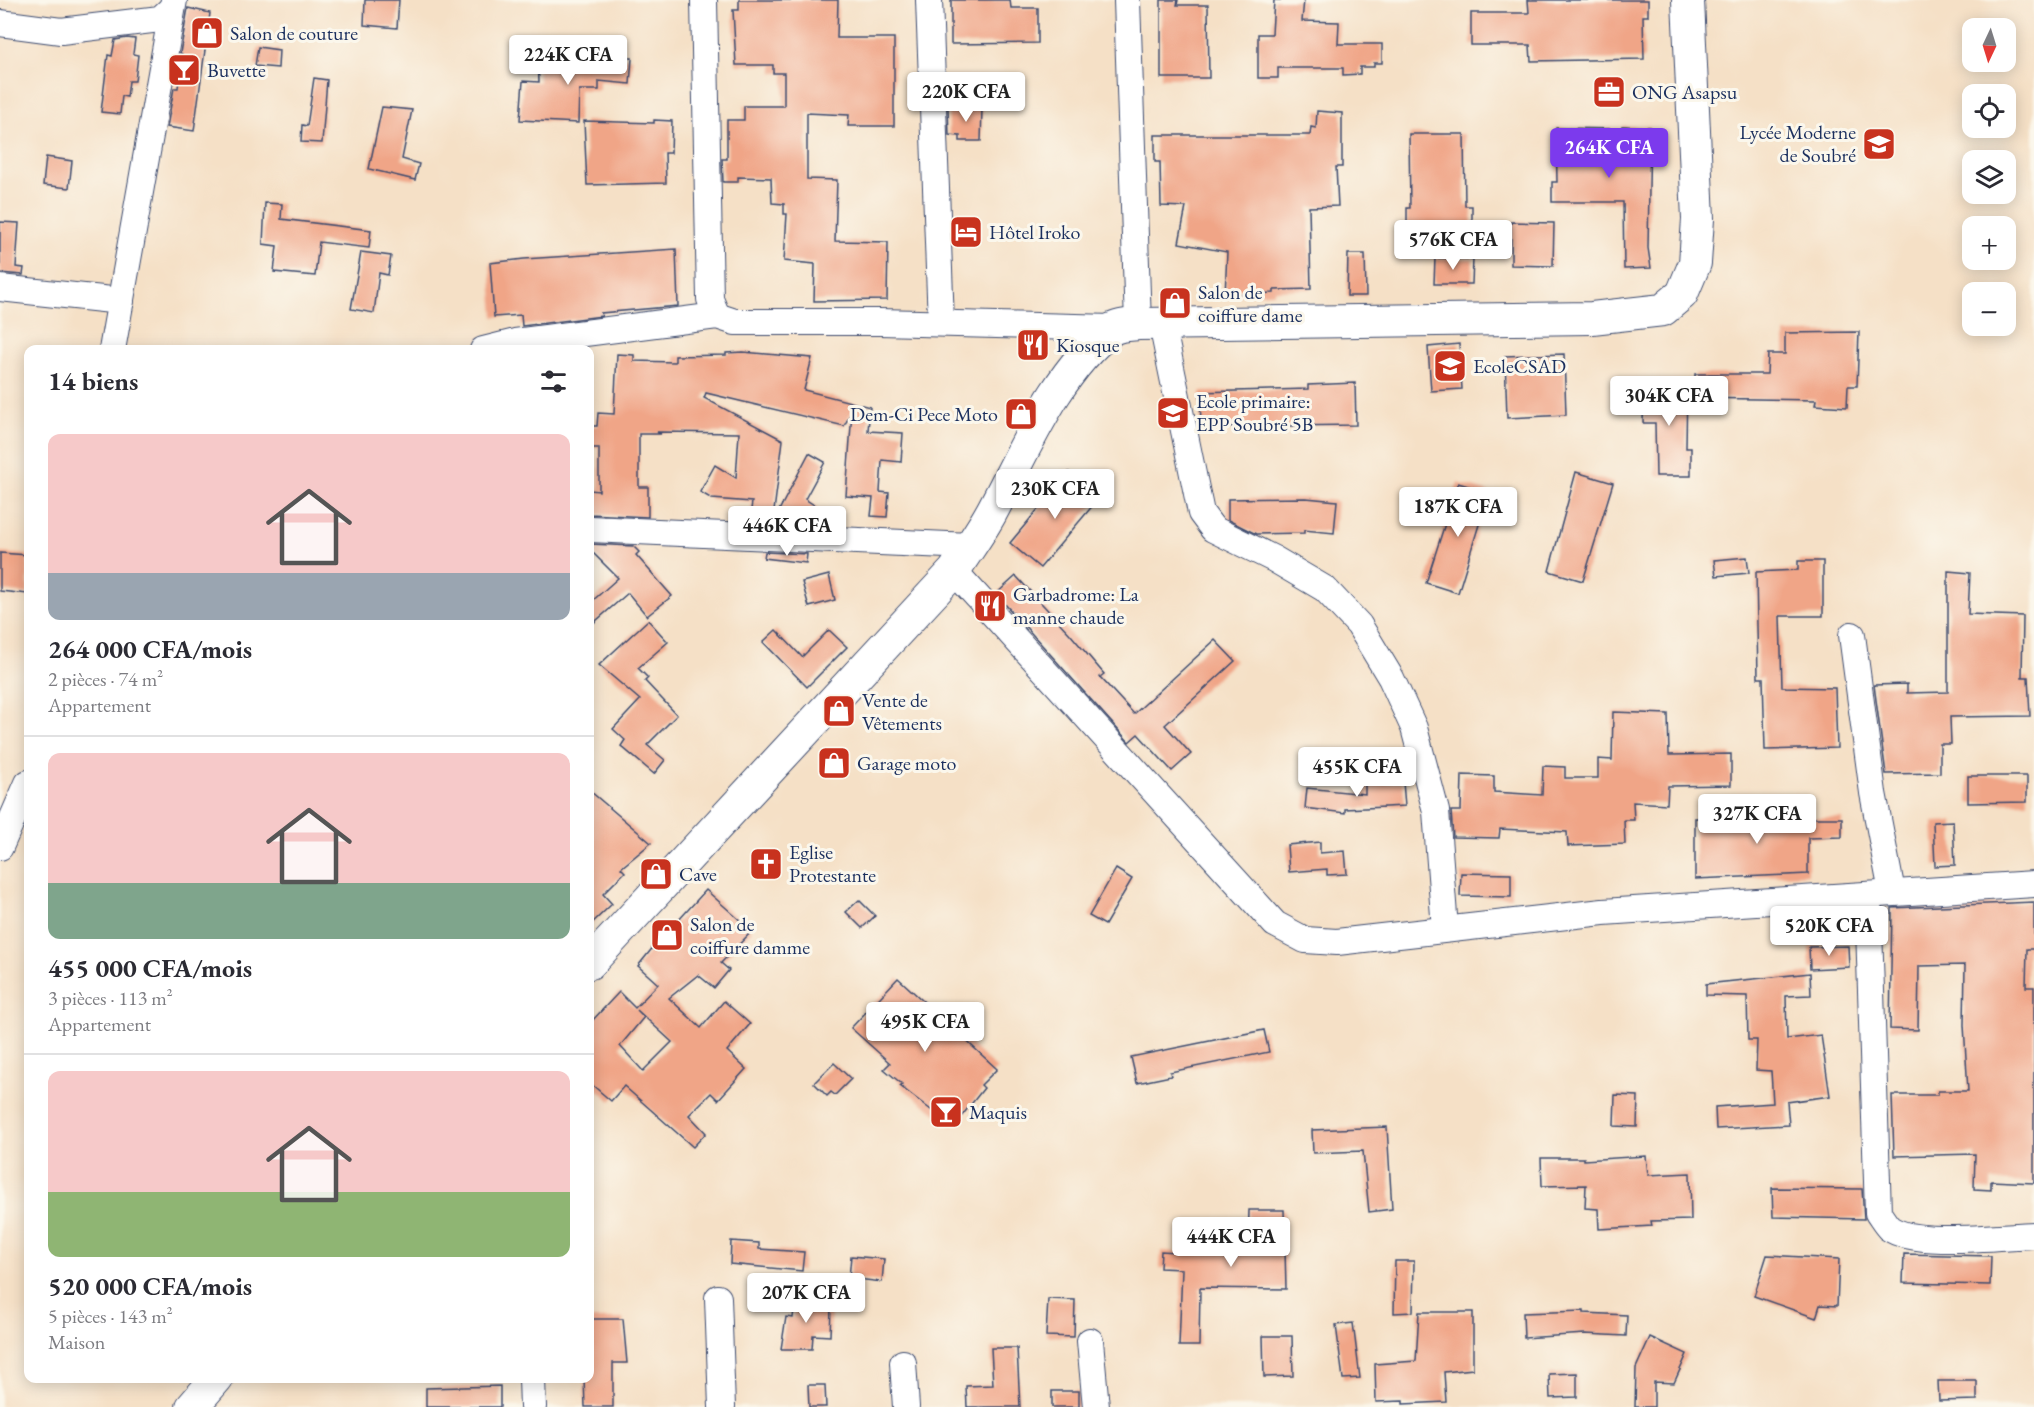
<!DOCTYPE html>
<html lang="fr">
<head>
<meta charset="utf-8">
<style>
  body { margin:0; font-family:"EB Garamond",serif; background:#f2f2f3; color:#2b2b33; height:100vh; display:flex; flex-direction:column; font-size:22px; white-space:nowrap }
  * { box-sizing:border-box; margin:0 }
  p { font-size:20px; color:#7c7c81 }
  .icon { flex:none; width:33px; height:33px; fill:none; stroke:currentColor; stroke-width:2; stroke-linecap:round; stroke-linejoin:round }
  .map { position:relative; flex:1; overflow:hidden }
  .details { position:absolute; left:24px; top:345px; width:570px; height:1038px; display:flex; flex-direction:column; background:#fff; border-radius:12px; box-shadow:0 3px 15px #0003 }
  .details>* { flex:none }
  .needle { width:39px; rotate:184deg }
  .tools { position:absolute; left:1962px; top:18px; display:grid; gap:12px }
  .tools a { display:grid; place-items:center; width:54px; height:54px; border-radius:12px; background:#fff; box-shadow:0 3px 15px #0003; font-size:30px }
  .price { position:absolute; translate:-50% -51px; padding:0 14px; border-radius:6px; background:#fff; color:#222; font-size:20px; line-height:39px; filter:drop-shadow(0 2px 3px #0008) }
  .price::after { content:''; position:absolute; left:50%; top:36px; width:18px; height:14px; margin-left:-9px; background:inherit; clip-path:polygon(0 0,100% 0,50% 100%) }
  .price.on { background:#7c3aed; color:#fff }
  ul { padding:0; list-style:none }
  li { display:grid; align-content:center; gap:12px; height:318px; padding:0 24px }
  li+li { border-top:2px solid #e1e1e2 }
  li span { display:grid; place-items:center; height:186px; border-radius:12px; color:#555 }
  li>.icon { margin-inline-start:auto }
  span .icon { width:108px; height:108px; fill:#fffc; stroke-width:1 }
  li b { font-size:26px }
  h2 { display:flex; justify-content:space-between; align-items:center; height:72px; padding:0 24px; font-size:26px }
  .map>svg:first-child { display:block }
  .building { fill:#f0a587; fill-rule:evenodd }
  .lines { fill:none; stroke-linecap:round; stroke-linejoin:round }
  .minor-casing { stroke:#3c4a6e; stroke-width:28 }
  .tertiary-casing { stroke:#3c4a6e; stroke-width:34 }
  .minor { stroke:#fff; stroke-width:26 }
  .tertiary { stroke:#fff; stroke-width:32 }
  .labels { text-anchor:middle; stroke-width:6; stroke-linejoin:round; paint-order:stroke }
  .poi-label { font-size:20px; fill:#1b2f5e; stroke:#fbf7ec; text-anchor:start }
</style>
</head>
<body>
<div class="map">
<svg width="2034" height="1407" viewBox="0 0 2034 1407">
  <rect width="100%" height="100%" fill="#fbf7ec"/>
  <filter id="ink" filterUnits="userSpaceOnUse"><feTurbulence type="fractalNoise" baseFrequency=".0167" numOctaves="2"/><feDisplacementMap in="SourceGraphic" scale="12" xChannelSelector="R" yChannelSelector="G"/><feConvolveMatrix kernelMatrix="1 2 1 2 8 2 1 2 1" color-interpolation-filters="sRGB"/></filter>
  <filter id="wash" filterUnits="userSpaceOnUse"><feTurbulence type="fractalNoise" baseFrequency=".008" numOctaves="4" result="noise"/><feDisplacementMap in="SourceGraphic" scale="24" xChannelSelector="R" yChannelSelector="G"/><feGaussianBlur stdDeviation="1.35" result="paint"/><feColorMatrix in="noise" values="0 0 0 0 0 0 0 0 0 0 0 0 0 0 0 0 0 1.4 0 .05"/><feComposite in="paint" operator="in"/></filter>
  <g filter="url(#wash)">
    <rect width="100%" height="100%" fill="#f5e0c6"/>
    <g id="blocks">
      <g class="building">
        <path d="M365,0H399L397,28L364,25Z"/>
        <path d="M739,0H838L837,38H894V126H848L849,115L807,113V179L837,180L835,241L888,242L887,300L814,301L815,264L784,261L787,214H784V204L772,203L771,178L738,177V182H723L722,159H727V120H744V106H784V73H773V65H736L733,10H739Z"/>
        <path d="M951,0H1010L1011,8H1038V43L951,44Z"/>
        <path d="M1161,0H1178L1177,5H1208L1209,78H1161Z"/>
        <path d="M1274,0H1304L1302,21L1339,22L1338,44H1382V63H1374V67H1360V74L1343,75V68H1278V78H1258V34H1272Z"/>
        <path d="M1528,0H1648V16H1643L1644,59L1531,61L1530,45H1471V13H1529Z"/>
        <path d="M188,8L210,13L194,131L167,127L174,88H178L182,54L180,53Z"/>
        <path d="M127,38L135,39L133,54L138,55L135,81H129L127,97L122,96L120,114L101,112L108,55L112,56L115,40Z"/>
        <path d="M258,47L279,50L278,68L255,66Z"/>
        <path d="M538,58H632L630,84L599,81V90H579L578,123L520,120L523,81L539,82Z"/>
        <path d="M314,78L327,80L322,143L301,142L302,125L307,126Z"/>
        <path d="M382,107L412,110L402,159L419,164L415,180L369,169Z"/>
        <path d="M948,107L982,108L981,141H960V136L949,135Z"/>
        <path d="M1317,111L1342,113V167H1336L1338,206L1309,207L1311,289L1274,290V293L1225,295L1227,252L1179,243L1186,207L1161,206L1160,162H1155V135H1310L1311,127L1316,128Z"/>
        <path d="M654,120L672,121L671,153H665L666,183L587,185L584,121L654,123Z"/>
        <path d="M1622,126L1650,127L1648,248L1651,268L1624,269L1623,202H1552V182H1557L1556,128L1622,129Z"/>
        <path d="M1409,134H1464L1465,206H1472V225L1407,226V208H1410Z"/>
        <path d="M46,157L72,161L69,188L43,185Z"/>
        <path d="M265,203L282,204L281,219L371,230L369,248L319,242L315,276L274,272L277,246L263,244Z"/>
        <path d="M0,222L19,223L16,267L24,268L23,275L0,273Z"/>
        <path d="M1511,222L1554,223L1553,266L1511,265Z"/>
        <path d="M676,249L678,306L601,313L602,316L522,326L521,315L494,317L490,263L524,259Z"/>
        <path d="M361,252L391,256L388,275L379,273L374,313L351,309Z"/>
        <path d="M1348,254H1365L1366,296H1347Z"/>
        <path d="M1435,258L1473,259L1472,284H1434Z"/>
        <path d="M1859,332L1857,386H1848L1847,407L1815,405L1816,400L1695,398V374H1767L1768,354H1785V333Z"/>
        <path d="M1459,344L1462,389L1431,391L1428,347Z"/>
        <path d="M743,352L812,358L804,390L870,407L868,431L903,433L901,462L882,460L880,492L889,493L887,517L871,516L873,498L846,496L852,411L844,426L706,393L704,398L783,440L773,519L750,517L752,502L712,499L700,492L715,465L736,478L739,433L657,432L661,434H639V487H648V517L590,514V490L599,491V448H590V426H597L598,413L614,414L617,354L634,355V361L675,362V356L726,355V353Z"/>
        <path d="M1564,354L1566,415L1507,418L1505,356Z"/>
        <path d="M1644,382L1687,383L1686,448H1691V476H1656L1655,423H1643Z"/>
        <path d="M1355,383L1356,425L1201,427L1200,392L1308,389V385Z"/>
        <path d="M809,453L825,462L805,499L817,507L806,524L773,522Z"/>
        <path d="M1069,472L1100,497L1040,568L1010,543Z"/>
        <path d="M1576,472L1613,483L1583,581L1549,571Z"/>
        <path d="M1458,483L1489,492L1458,593L1426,583Z"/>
        <path d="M1306,498L1337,501L1334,533L1304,530V533L1256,534L1228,520V499Z"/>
        <path d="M590,544L633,546L639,552L636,555L672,596L647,616L628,593L590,626V603L618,578L590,550Z"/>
        <path d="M765,552L807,554L806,563L764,558Z"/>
        <path d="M0,553L28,555V594L0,591Z"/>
        <path d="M1747,557L1749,573L1716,576L1714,560Z"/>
        <path d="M1798,561H1823V616H1780L1782,687L1835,688L1837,748L1765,750L1763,678H1758L1756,572L1798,570Z"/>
        <path d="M1948,571L1970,573L1968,614L2023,616L2022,677H2028L2030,716L1950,717L1951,744H1940V773L1886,774L1874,685L1907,684V693L1948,692Z"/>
        <path d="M829,575L835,600L809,607L802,582Z"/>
        <path d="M1016,576L1070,634L1104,674L1100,677L1134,714L1215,640L1235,661L1165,725L1191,754L1172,771L1138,734L1129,742L996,594Z"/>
        <path d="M648,620L668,642L638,668L648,678L645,681L677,715L647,745L665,760L654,774L621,746L625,740L613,729L640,700L599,665Z"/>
        <path d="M776,630L802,657L829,630L847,647L807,687L763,642Z"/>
        <path d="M1613,712L1668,714L1669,755L1731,754V785L1668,786L1667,804L1633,802L1634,820H1624L1625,844L1568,846L1567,832L1500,829L1499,838L1453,837L1451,811H1461L1462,775L1494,776V792L1542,795L1543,766L1565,767V778H1598V759L1612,760Z"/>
        <path d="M1968,776H2027V802L1968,803Z"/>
        <path d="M1403,782L1405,806L1345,809V813L1305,808L1307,788L1365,794V784Z"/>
        <path d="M590,791L651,843L621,868L625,872L603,894L612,904L590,925Z"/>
        <path d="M1695,818H1842V837L1808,838V874L1695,879Z"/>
        <path d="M1953,821L1955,865L1935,866L1933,822Z"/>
        <path d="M1320,842V853L1345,851L1347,874L1327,875V869L1289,872L1287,845Z"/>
        <path d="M1116,869L1132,879L1105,925L1089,916Z"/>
        <path d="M1461,873L1511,874V897L1460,896Z"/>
        <path d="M706,890L752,931L721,963L729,970L714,988L698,975L669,998L701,1028L724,1001L750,1024L727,1051L746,1069L718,1100L711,1093L689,1115L706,1133L693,1147L624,1086L611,1101L590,1083V1023L619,992L635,1008L658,984L638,966L675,920L677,922ZM637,1010L672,1042L643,1071L620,1046L644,1017Z"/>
        <path d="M859,900L875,916L862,928L846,912Z"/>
        <path d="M2034,902V949H2027L2026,987H2034V1183L1991,1181V1190L1974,1189L1975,1154L1894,1156L1892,1095H1938V1091H1968L1964,1025L1965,965L1919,966L1918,1030L1890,1029L1892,908Z"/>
        <path d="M1848,946L1849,967L1810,969L1809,947Z"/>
        <path d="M1810,973L1811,995L1786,996L1787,1039L1821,1035L1830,1096L1787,1102L1789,1125L1716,1129L1715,1107L1773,1103L1771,1071L1756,1070L1757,1040H1748L1747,996L1706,995V984Z"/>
        <path d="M898,978L997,1069L981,1085L984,1088L953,1127L900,1086L902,1084L884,1069L890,1063L851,1028Z"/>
        <path d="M1264,1030L1269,1052L1170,1072L1171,1076L1137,1083L1131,1057Z"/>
        <path d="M834,1063L851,1079L835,1095L831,1092L827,1096L814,1083Z"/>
        <path d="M1615,1095L1638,1096L1637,1127L1614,1126Z"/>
        <path d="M1387,1127L1392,1209L1369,1212L1363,1151L1313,1153L1312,1130Z"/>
        <path d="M1646,1156L1648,1175L1690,1173L1691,1220L1651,1221L1652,1226L1599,1229L1598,1209L1585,1208L1586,1185L1542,1186L1541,1158H1584V1160Z"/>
        <path d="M1772,1188L1862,1189L1864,1219L1773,1217Z"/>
        <path d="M1249,1210H1284L1286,1289L1200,1288L1199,1346H1179L1182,1269L1160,1268L1161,1251L1207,1254V1247H1248Z"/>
        <path d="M731,1241L759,1243V1249L804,1252L802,1271L730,1264Z"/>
        <path d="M1904,1254L1991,1256L1990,1285L1903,1283Z"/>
        <path d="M1767,1255L1839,1259L1837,1306L1820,1305L1816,1318L1754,1296Z"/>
        <path d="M851,1256L884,1259L882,1282L849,1278Z"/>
        <path d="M1395,1261H1414L1413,1312L1394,1313Z"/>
        <path d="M796,1292L814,1294L812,1307L831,1308L830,1336L813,1335L812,1349H781L786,1317L793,1318Z"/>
        <path d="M1048,1299L1075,1300L1074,1337L1046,1336Z"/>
        <path d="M1584,1311V1313L1627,1315L1626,1336L1585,1334L1524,1338L1523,1313Z"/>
        <path d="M1419,1312H1473V1369L1444,1372L1446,1402L1403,1404V1401L1376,1402L1375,1364L1416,1361Z"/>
        <path d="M590,1319H623L627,1363H613V1407H585L584,1378H590Z"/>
        <path d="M1353,1323L1360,1378L1343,1379L1336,1325Z"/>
        <path d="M1263,1336H1292L1293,1376L1264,1377Z"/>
        <path d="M1650,1337L1687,1354L1674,1383L1654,1382V1407H1635L1636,1368Z"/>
        <path d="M991,1348H1017L1020,1407H967L966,1386L993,1385Z"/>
        <path d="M1577,1373V1397L1550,1398L1549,1374Z"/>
        <path d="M1938,1381H1977V1400L1939,1401Z"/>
        <path d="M808,1385H825L826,1407H809Z"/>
        <path d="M500,1386V1407H426V1388Z"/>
        <rect x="1052" y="1391" width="27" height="16"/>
      </g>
    </g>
  </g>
  <g filter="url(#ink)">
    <use href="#blocks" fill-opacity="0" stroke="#3c4a6e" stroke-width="1.5"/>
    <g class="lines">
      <g class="minor-casing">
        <g id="minor">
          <path d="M704,0L710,299L717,316"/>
          <path d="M929,0L941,323"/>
          <path d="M1127,0L1138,324"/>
          <path d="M0,23L61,31L160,19L172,8"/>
          <path d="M0,288L121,301"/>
          <path d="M1162,324L1201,513L1213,529L1274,559L1325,589L1359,625L1391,678L1414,728L1436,811L1445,929"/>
          <path d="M112,350L174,0"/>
          <path d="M483,350L515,342L717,316L735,322H880L1113,328"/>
          <path d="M590,529L970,546"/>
          <path d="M954,571L1275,924L1305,940L1337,942L1603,912L2034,884"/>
          <path d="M1852,635L1873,793L1892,892"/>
          <path d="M0,847L28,783"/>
          <path d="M1868,895L1878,1213C1881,1217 1885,1224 1889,1228C1915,1247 2000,1236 2034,1235"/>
          <path d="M718,1298L722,1407"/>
          <path d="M1090,1341L1096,1407"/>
          <path d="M903,1363L906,1407"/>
          <path d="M532,1378L533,1407"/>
        </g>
      </g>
      <g class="tertiary-casing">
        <g id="tertiary">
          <path d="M590,963L954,571C966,552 980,533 991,513C1023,454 1056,371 1111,330C1118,325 1129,325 1138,324L1592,318L1663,310L1682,294L1695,263L1698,219L1688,0"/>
          <path d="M192,1407L217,1378"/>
        </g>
      </g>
      <use href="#minor" class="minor"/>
      <use href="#tertiary" class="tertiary"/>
    </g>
  </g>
  <defs>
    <g id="shop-square" transform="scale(1.725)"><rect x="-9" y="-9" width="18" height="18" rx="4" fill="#c8321e" stroke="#fbf7ec"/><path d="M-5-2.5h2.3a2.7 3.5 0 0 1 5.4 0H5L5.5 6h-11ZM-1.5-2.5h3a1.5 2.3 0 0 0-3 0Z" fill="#fff"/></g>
    <g id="bar-square" transform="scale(1.725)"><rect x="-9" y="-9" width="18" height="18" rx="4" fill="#c8321e" stroke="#fbf7ec"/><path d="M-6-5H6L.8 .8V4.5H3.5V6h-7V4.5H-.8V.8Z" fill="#fff"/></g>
    <g id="office-square" transform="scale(1.725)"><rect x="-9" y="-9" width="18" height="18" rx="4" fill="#c8321e" stroke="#fbf7ec"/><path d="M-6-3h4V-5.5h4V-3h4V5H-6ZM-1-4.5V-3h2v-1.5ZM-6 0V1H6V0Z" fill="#fff"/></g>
    <g id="school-square" transform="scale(1.725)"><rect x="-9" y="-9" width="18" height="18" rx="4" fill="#c8321e" stroke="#fbf7ec"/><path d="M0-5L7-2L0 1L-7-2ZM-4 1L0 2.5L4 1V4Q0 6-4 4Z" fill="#fff"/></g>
    <g id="hotel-square" transform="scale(1.725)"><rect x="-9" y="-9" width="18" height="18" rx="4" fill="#c8321e" stroke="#fbf7ec"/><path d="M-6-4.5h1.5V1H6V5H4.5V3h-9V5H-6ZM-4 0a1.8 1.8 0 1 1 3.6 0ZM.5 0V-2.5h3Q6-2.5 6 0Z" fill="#fff"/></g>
    <g id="restaurant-square" transform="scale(1.725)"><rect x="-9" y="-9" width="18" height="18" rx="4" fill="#c8321e" stroke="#fbf7ec"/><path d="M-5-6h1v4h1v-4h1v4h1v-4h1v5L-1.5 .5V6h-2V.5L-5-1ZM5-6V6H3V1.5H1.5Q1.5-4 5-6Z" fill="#fff"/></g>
    <g id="church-square" transform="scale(1.725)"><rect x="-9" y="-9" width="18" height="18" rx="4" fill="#c8321e" stroke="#fbf7ec"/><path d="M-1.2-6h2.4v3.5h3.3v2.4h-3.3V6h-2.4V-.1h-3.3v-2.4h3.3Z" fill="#fff"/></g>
  </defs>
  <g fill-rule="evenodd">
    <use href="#shop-square" x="207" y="33"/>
    <use href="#bar-square" x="184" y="70"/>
    <use href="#office-square" x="1609" y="92"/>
    <use href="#school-square" x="1879" y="144"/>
    <use href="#hotel-square" x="966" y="232"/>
    <use href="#shop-square" x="1175" y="303"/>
    <use href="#restaurant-square" x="1033" y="345"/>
    <use href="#school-square" x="1450" y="366"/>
    <use href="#school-square" x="1173" y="413"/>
    <use href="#shop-square" x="1021" y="414"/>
    <use href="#restaurant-square" x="990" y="606"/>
    <use href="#shop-square" x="839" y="711"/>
    <use href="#shop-square" x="834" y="763"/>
    <use href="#church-square" x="766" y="864"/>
    <use href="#shop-square" x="656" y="874"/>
    <use href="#shop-square" x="667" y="935"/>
    <use href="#bar-square" x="946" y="1112"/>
  </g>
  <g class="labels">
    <g class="poi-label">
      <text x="230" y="40">Salon de couture</text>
      <text x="207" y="77">Buvette</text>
      <text x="1632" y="99">ONG Asapsu</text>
      <text x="1856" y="139" text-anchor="end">Lycée Moderne<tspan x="1856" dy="23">de Soubré</tspan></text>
      <text x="989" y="239">Hôtel Iroko</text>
      <text x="1198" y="299">Salon de<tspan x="1198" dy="23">coiffure dame</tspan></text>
      <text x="1056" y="352">Kiosque</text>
      <text x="1473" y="373">EcoleCSAD</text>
      <text x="1196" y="408">Ecole primaire:<tspan x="1196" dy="23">EPP Soubré 5B</tspan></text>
      <text x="998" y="421" text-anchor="end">Dem-Ci Pece Moto</text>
      <text x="1013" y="601">Garbadrome: La<tspan x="1013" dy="23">manne chaude</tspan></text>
      <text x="862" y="707">Vente de<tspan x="862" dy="23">Vêtements</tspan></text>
      <text x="857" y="770">Garage moto</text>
      <text x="789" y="859">Eglise<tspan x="789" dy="23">Protestante</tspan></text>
      <text x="679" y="881">Cave</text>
      <text x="690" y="931">Salon de<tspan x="690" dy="23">coiffure damme</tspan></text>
      <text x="969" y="1119">Maquis</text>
    </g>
  </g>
</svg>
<div class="tools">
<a><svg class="needle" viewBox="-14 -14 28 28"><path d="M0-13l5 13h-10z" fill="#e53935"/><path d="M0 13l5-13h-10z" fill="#7c7c81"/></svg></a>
<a><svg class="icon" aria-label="locate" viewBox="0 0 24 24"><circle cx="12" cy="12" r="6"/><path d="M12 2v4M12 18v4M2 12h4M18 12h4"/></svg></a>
<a><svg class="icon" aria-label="layers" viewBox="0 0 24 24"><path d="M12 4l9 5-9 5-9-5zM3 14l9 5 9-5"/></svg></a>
<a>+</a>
<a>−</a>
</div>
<b class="price" style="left:568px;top:86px">224K CFA</b>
<b class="price" style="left:966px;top:123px">220K CFA</b>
<b class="price on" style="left:1609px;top:179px">264K CFA</b>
<b class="price" style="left:1453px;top:271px">576K CFA</b>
<b class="price" style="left:1669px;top:427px">304K CFA</b>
<b class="price" style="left:1055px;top:520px">230K CFA</b>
<b class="price" style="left:1458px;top:538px">187K CFA</b>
<b class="price" style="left:787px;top:557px">446K CFA</b>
<b class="price" style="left:1357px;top:798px">455K CFA</b>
<b class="price" style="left:1757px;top:845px">327K CFA</b>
<b class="price" style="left:1829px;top:957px">520K CFA</b>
<b class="price" style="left:925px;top:1053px">495K CFA</b>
<b class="price" style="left:1231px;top:1268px">444K CFA</b>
<b class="price" style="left:806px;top:1324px">207K CFA</b>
<section class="details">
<h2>14 biens<svg class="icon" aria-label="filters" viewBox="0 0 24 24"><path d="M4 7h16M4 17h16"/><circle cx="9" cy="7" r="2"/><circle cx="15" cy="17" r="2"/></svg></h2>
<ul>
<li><span style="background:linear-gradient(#f6c9c9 75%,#9aa5b1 0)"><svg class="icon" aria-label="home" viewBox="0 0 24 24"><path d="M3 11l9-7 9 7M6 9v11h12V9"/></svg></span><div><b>264 000 CFA/mois</b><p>2 pièces · 74 m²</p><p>Appartement</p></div></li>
<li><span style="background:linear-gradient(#f6c9c9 70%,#7fa58c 0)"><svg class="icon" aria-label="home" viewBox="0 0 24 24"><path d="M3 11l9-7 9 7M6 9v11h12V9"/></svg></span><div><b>455 000 CFA/mois</b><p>3 pièces · 113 m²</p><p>Appartement</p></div></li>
<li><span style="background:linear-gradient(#f6c9c9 65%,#8fb573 0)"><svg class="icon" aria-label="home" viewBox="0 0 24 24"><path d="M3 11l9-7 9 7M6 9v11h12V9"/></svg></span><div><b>520 000 CFA/mois</b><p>5 pièces · 143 m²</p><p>Maison</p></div></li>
</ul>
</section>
</div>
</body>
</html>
